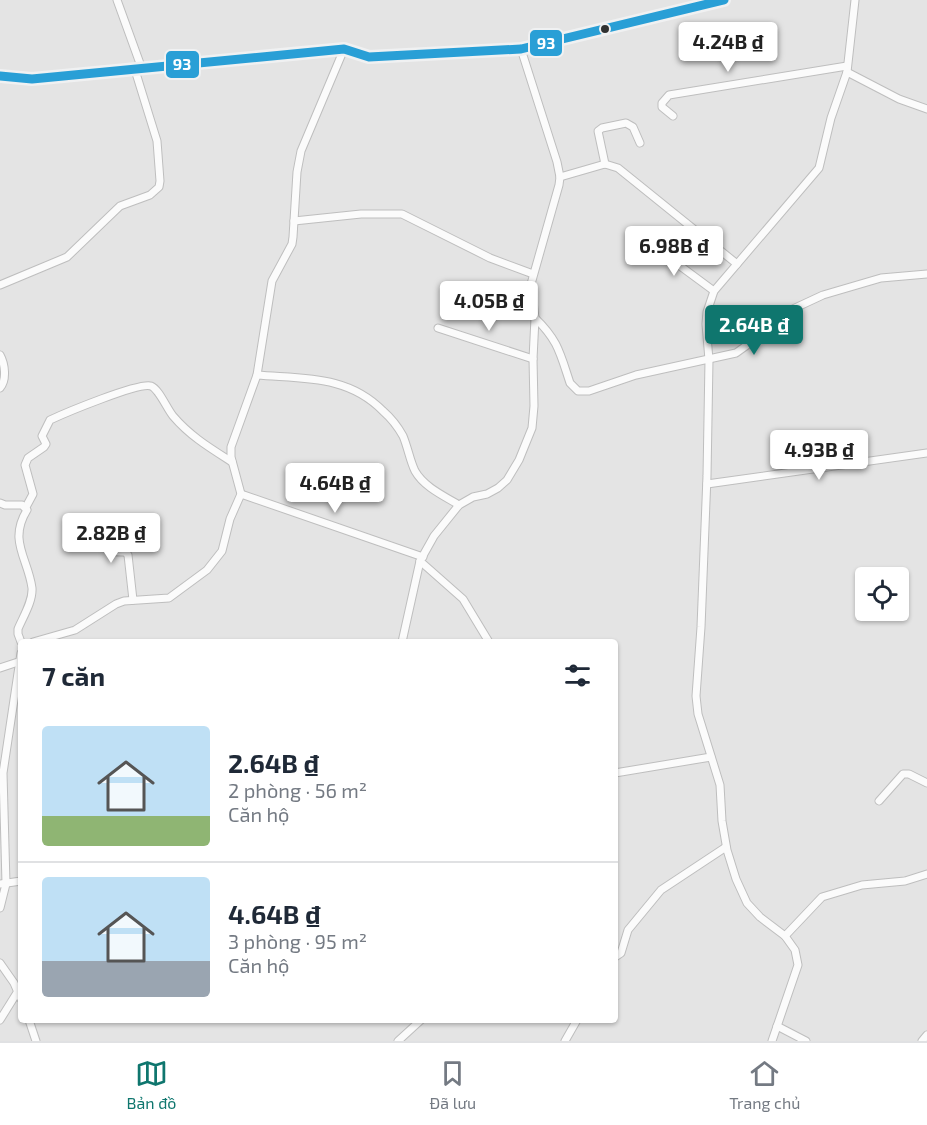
<!DOCTYPE html>
<html lang="vi">
<head>
<meta charset="utf-8">
<style>
  body { margin:0; font-family:"Exo 2",sans-serif; background:#f2f2f3; color:#1f2937; height:100vh; display:flex; flex-direction:column; font-size:22px; white-space:nowrap }
  * { box-sizing:border-box; margin:0 }
  p { font-size:20px; color:#747a83 }
  .icon { flex:none; width:33px; height:33px; fill:none; stroke:currentColor; stroke-width:2; stroke-linecap:round; stroke-linejoin:round }
  .map { position:relative; flex:1; overflow:hidden }
  .panel { position:absolute; left:18px; top:639px; width:600px; height:384px; display:flex; flex-direction:column; background:#fff; border-radius:6px; box-shadow:0 2px 4px #0004 }
  .panel>* { flex:none }
  .fabs { position:absolute; left:855px; top:567px; display:grid; gap:12px }
  .fabs a { display:grid; place-items:center; width:54px; height:54px; border-radius:6px; background:#fff; box-shadow:0 2px 4px #0004; font-size:30px }
  .price { position:absolute; translate:-50% -51px; padding:0 14px; border-radius:6px; background:#fff; color:#222; font-size:20px; line-height:39px; filter:drop-shadow(0 2px 3px #0008) }
  .price::after { content:''; position:absolute; left:50%; top:36px; width:18px; height:14px; margin-left:-9px; background:inherit; clip-path:polygon(0 0,100% 0,50% 100%) }
  .price.current { background:#0f766e; color:#fff }
  ul { padding:0; list-style:none }
  li { display:flex; align-items:center; gap:18px; height:150px; padding:0 24px }
  li+li { border-top:2px solid #e0e1e3 }
  li span { display:grid; place-items:center; flex:none; width:168px; height:120px; border-radius:6px; color:#555 }
  li>.icon { margin-inline-start:auto }
  span .icon { width:72px; height:72px; fill:#fffc; stroke-width:1 }
  li b { font-size:26px }
  h2 { display:flex; justify-content:space-between; align-items:center; height:72px; padding:0 24px; font-size:26px }
  .menu { display:flex; justify-content:space-around; align-items:center; height:84px; border-top:2px solid #e0e1e3; background:#fff; font-size:16px; color:#747a83 }
  .menu a { display:grid; justify-items:center; gap:3px }
  .menu .current { color:#0f766e }
  .map>svg:first-child { display:block }
  .lines { fill:none; stroke-linecap:round; stroke-linejoin:round }
  .street-casing { stroke:#bebebe; stroke-width:9 }
  .secondary-casing { stroke:#bebebe; stroke-width:11 }
  .street { stroke:#fbfbfb; stroke-width:7 }
  .secondary { stroke:#f0eeeb; stroke-width:9 }
  .bus-1-casing { stroke:#f0f1f2; stroke-width:14 }
  .bus-1 { stroke:#299fd6; stroke-width:9 }
  .bus-dot { fill:#303131; stroke:#f0f1f2; stroke-width:2 }
  .line-badge { stroke:#f0f1f2; stroke-width:2 }
  .badge-label { font-size:16px; text-anchor:middle; font-weight:bold; fill:#fff }
</style>
</head>
<body>
<div class="map">
<svg width="927" height="1041" viewBox="0 0 927 1041">
  <rect width="100%" height="100%" fill="#e4e4e4"/>
  <g class="lines">
    <g class="street-casing">
      <g id="street">
        <path d="M117,0L142,69"/>
        <path d="M847,72L899,99L927,109"/>
        <path d="M673,116L662,107V103L669,95L847,66"/>
        <path d="M605,164L598,131L602,128L626,123L633,127L640,143"/>
        <path d="M560,177L605,164L618,168L737,264"/>
        <path d="M294,221L361,214H402L490,258L533,274"/>
        <path d="M649,243L714,291"/>
        <path d="M0,285L67,257L120,206L150,195L159,187L160,181L157,141L135,70"/>
        <path d="M535,318C558,340 560,353 570,383L578,391H589L636,375L736,353L750,343L780,315L823,295L881,278L927,274"/>
        <path d="M438,328L533,359"/>
        <path d="M0,355C5,364 7,380 0,388"/>
        <path d="M257,375C304,379 348,375 383,411C391,418 398,427 403,436C408,448 410,461 415,471C424,487 444,496 459,505"/>
        <path d="M707,484L927,453"/>
        <path d="M241,494L423,557"/>
        <path d="M0,503L5,505H22L27,510C8,541 28,558 32,588C33,601 23,617 18,629V634L21,642"/>
        <path d="M26,507L33,494L25,465L28,458L44,447L46,444L42,436L50,420C65,413 139,382 151,386C159,389 167,409 173,416C190,436 210,448 232,462"/>
        <path d="M98,529C104,547 104,553 125,552L128,555L133,600"/>
        <path d="M420,561L463,599L489,642"/>
        <path d="M33,642L75,630L116,604L124,601L169,598L207,570L222,551L230,519L241,494L231,457V447L257,375L272,281L292,244L293,237L297,172L301,151L344,49"/>
        <path d="M402,642L420,561L434,536L459,505L473,497L487,494L498,488L507,480L519,460L532,428L534,406L533,359L535,318L531,284L559,185L560,177L557,162L521,49"/>
        <path d="M0,668L18,662"/>
        <path d="M615,773L711,757"/>
        <path d="M879,801L903,774H909L927,783"/>
        <path d="M0,884L21,881"/>
        <path d="M0,908L6,884L3,773L21,653"/>
        <path d="M785,936L822,897L862,885L905,881L927,874"/>
        <path d="M615,957L621,953L628,930L661,890L726,847"/>
        <path d="M0,963L14,983L21,999"/>
        <path d="M0,1020L18,991"/>
        <path d="M29,1020L36,1041"/>
        <path d="M777,1026L806,1041"/>
        <path d="M398,1041L421,1020"/>
        <path d="M565,1041L577,1020"/>
        <path d="M772,1041L798,965L795,950L785,936L760,917L747,903L736,879L727,850L722,821L720,785L698,714L696,696L701,627L707,476L709,360L706,324L707,312L714,291L819,168L831,118L847,72L855,0"/>
        <path d="M922,1041L927,1035"/>
      </g>
    </g>
    <g class="secondary-casing">
      <path id="secondary" d="M0,76L32,79L344,49L369,57L521,49L724,0"/>
    </g>
    <use href="#street" class="street"/>
    <use href="#secondary" class="secondary"/>
    <g class="bus-1-casing">
      <path id="bus-1" d="M0,76L32,79L344,49L369,57L521,49L724,0"/>
    </g>
    <use href="#bus-1" class="bus-1"/>
  </g>
  <circle class="bus-dot" cx="605" cy="29" r="5"/>
  <g class="line-badge">
    <rect x="529" y="29" width="34" height="28" rx="6" fill="#299fd6"/>
    <rect x="165" y="50" width="35" height="29" rx="6" fill="#299fd6"/>
  </g>
  <g class="badge-label">
    <text x="546" y="49">93</text>
    <text x="182" y="70">93</text>
  </g>
</svg>
<div class="fabs">
<a><svg class="icon" aria-label="locate" viewBox="0 0 24 24"><circle cx="12" cy="12" r="6"/><path d="M12 2v4M12 18v4M2 12h4M18 12h4"/></svg></a>
</div>
<b class="price" style="left:728px;top:73px">4.24B ₫</b>
<b class="price" style="left:674px;top:277px">6.98B ₫</b>
<b class="price" style="left:489px;top:332px">4.05B ₫</b>
<b class="price current" style="left:754px;top:356px">2.64B ₫</b>
<b class="price" style="left:819px;top:481px">4.93B ₫</b>
<b class="price" style="left:335px;top:514px">4.64B ₫</b>
<b class="price" style="left:111px;top:564px">2.82B ₫</b>
<section class="panel">
<h2>7 căn<svg class="icon" aria-label="filters" viewBox="0 0 24 24"><path d="M4 7h16M4 17h16"/><circle cx="9" cy="7" r="2"/><circle cx="15" cy="17" r="2"/></svg></h2>
<ul>
<li><span style="background:linear-gradient(#bfe0f5 75%,#8fb573 0)"><svg class="icon" aria-label="home" viewBox="0 0 24 24"><path d="M3 11l9-7 9 7M6 9v11h12V9"/></svg></span><div><b>2.64B ₫</b><p>2 phòng · 56 m²</p><p>Căn hộ</p></div></li>
<li><span style="background:linear-gradient(#bfe0f5 70%,#9aa5b1 0)"><svg class="icon" aria-label="home" viewBox="0 0 24 24"><path d="M3 11l9-7 9 7M6 9v11h12V9"/></svg></span><div><b>4.64B ₫</b><p>3 phòng · 95 m²</p><p>Căn hộ</p></div></li>
</ul>
</section>
</div>
<nav class="menu">
<a class="current"><svg class="icon" aria-label="map" viewBox="0 0 24 24"><path d="M3 6l6-2 6 2 6-2v14l-6 2-6-2-6 2zM9 4v14M15 6v14"/></svg>Bản đồ</a>
<a><svg class="icon" aria-label="saved" viewBox="0 0 24 24"><path d="M7 4h10v16l-5-4-5 4z"/></svg>Đã lưu</a>
<a><svg class="icon" aria-label="home" viewBox="0 0 24 24"><path d="M3 11l9-7 9 7M6 9v11h12V9"/></svg>Trang chủ</a>
</nav>
</body>
</html>
